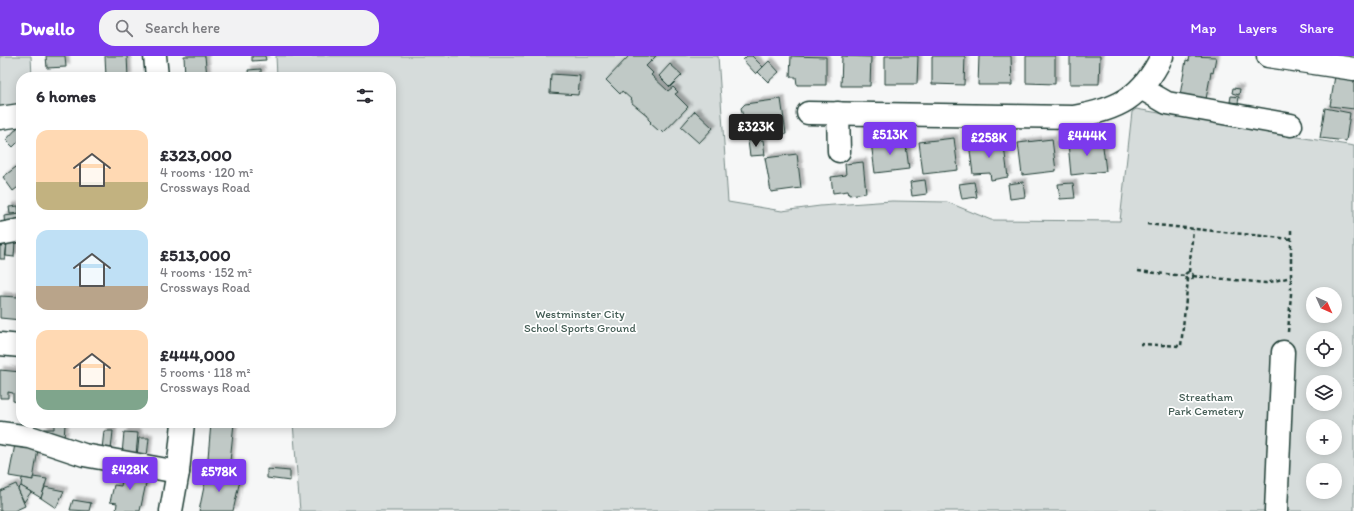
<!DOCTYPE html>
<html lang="en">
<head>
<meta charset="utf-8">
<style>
  body { margin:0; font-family:Itim,sans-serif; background:#f2f2f3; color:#2b2b33; height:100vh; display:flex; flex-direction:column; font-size:15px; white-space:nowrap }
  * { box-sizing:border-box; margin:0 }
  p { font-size:13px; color:#7c7c81 }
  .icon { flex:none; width:22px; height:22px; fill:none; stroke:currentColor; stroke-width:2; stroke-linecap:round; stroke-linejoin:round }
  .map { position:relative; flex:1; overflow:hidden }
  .details { position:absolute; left:16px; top:16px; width:380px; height:356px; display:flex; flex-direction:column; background:#fff; border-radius:16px; box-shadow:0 2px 10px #0003 }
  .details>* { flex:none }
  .needle { width:26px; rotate:135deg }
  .controls { position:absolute; left:1306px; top:231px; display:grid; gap:8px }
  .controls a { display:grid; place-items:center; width:36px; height:36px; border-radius:50%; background:#fff; box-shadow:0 2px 10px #0003; font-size:20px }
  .price { position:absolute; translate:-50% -34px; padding:0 9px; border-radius:4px; background:#7c3aed; color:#fff; font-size:13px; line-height:26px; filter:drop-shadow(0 1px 2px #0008) }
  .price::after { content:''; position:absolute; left:50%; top:24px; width:12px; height:9px; margin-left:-6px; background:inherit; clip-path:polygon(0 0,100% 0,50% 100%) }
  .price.selected { background:#222; color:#fff }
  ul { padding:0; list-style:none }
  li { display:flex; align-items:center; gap:12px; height:100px; padding:0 20px }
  li span { display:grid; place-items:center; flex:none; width:112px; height:80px; border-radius:12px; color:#555 }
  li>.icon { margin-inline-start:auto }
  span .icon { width:48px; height:48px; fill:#fffc; stroke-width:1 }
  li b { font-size:17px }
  h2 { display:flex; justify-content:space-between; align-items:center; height:48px; padding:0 20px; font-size:17px }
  header { display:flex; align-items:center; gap:24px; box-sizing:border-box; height:56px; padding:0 20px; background:#7c3aed; color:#fff }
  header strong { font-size:19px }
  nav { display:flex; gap:22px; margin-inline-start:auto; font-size:14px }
  .search { width:280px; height:36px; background:#f2f2f3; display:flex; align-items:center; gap:10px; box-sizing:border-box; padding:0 14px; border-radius:16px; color:#7c7c81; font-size:15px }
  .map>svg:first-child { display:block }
  .green { fill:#d6dcdb; stroke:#7a8c88; fill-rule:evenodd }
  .building { fill:#c0c9c6; stroke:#1f3d34; filter:url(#shadow) }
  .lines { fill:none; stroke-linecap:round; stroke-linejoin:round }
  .minor-casing { stroke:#1f3d34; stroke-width:25 }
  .path { stroke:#1f3d34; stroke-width:2.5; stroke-dasharray:4 3; stroke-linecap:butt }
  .minor { stroke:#fff; stroke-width:22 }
  .labels { text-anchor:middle; stroke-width:3.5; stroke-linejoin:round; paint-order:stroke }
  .park-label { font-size:12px; fill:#445d55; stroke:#fff }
</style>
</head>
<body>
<header>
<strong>Dwello</strong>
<div class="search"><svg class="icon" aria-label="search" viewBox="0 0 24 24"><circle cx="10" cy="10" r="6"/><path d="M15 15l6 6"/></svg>Search here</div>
<nav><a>Map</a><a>Layers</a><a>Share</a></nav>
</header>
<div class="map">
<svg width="1354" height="455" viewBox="0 0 1354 455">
  <defs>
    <filter id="shadow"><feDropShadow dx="3.5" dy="-3.5" stdDeviation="1" flood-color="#0004"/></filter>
  </defs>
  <rect width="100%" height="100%" fill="#f6f7f7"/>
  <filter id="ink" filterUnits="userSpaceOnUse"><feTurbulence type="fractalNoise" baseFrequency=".025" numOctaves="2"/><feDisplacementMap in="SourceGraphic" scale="8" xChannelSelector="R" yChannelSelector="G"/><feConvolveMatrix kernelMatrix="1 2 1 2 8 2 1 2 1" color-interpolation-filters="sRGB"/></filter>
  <g filter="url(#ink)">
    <g class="green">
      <path d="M0,0H31L32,21H21V54L0,56Z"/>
      <path d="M276,0H718L728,146L782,155L820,150L892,145L947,146L991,164L1120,165L1132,56L1136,53L1298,81L1354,90V455H300L293,367H391V21H277ZM1313,238H1335V260H1313ZM1313,282H1335V304H1313ZM1313,326H1335V348H1313ZM1313,370H1335V392H1313ZM1313,414H1335V436H1313Z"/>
    </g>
    <g class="building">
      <path d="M46,0H65L66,11L47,12Z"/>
      <path d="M105,0H127L128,21H106Z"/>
      <path d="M184,0H205L207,21H185Z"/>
      <path d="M252,0H265L266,4L252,5Z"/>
      <path d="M629,0H656L646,10L653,17L651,19L668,35L673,31L678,36L675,38L688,51L663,77L660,74L659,75L650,67L651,66L648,63V60L632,47V44L622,35L620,38L606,24Z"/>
      <path d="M747,0H752L763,11L756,18L743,4Z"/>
      <path d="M791,0L826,1V29H797L796,21H790Z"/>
      <path d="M842,0L871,1L870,30H841Z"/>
      <path d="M885,0H918L917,28H885Z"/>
      <path d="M932,0H965L964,29L932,28Z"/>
      <path d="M979,0H1011L1012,29H978Z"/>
      <path d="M1026,0H1055V28L1026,27Z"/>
      <path d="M1070,0H1100L1099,28H1070Z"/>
      <path d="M1190,0L1216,1L1213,17L1211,16L1206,43L1180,39L1186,4L1189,5Z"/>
      <path d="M769,5L779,16L768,26L758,16Z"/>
      <path d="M670,8L682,19L670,31L659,20Z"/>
      <path d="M261,13V19L249,20L248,14Z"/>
      <path d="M551,18L580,20L578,39L550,37Z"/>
      <path d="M1335,20L1354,23V53L1330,50Z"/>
      <path d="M1233,32L1240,33L1239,39L1232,37Z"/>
      <path d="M1231,40L1239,41L1238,47L1230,46Z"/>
      <path d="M781,43L786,78L752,82L749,79L748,76H744L743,66L752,65L751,63L747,64L743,61L741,52L745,48Z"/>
      <path d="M1325,52L1350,57L1346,85L1320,82Z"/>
      <path d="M695,55L713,72L699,87L681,71Z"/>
      <path d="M20,69L21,83L13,91L6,84Z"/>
      <path d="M905,82L909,113L875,117L871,86Z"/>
      <path d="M954,82L958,114L923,118L919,86Z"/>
      <path d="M1003,83L1008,121L991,124L990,117L973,118L969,87Z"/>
      <path d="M1052,83L1056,115L1022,119L1018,87Z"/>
      <path d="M1102,83L1106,115L1071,119L1068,87Z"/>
      <path d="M763,84L765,99L750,100L748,85Z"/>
      <path d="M797,98L801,132L771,136L765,102Z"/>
      <path d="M863,106L866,137L849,139L848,135L833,137L831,121L846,119L845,108Z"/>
      <path d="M16,111L21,117V129L13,135L3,121Z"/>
      <path d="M925,124L927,138L912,140L910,126Z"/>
      <path d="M974,126L977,141L962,143L959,128Z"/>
      <path d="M1023,126L1025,141L1010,143L1008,128Z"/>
      <path d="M1073,127L1075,142L1060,143L1058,128Z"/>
      <path d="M18,150L19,157L10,158L9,151Z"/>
      <path d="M21,158V170L5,172L4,160Z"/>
      <path d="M0,185L7,186L5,203H0Z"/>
      <path d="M7,185L15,186L14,201L6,200Z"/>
      <path d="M19,230H21V264L0,262V240L18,241Z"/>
      <path d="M0,314L21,316V342H18V346L13,345V337L8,336V342H0Z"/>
      <path d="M54,367L65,368L64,383L44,380V373H54Z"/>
      <path d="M211,367H234L229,415L207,413Z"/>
      <path d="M104,375H113L111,394L102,393Z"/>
      <path d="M124,376L138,377L136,399L122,398Z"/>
      <path d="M139,382H149L147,401L137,400Z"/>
      <path d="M16,383L39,387L33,424L9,420Z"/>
      <path d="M125,410L148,418L140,455H116L117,447L110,446L114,429L121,430Z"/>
      <path d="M267,413L290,415V425L267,422Z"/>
      <path d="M207,416L240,424L233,455H199Z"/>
      <path d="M33,421L47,423L41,442L21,430L22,422L33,424Z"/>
      <path d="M16,428L25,450L14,455H0V435Z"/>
      <path d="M21,430L31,436L24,446L18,433Z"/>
      <path d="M45,431L64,435L56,452L41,442Z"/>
      <path d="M73,444L91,447L89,455L70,454Z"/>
    </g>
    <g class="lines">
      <g class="minor-casing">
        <g id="minor">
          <path d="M155,0L157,21"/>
          <path d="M1268,0L1354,13"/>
          <path d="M1141,32L1167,47L1291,69"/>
          <path d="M808,57L1073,61C1117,54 1142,42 1162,0"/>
          <path d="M838,57L839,95"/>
          <path d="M0,62L21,59"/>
          <path d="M0,178L21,174"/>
          <path d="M0,288L21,290"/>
          <path d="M0,377L30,381L84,399L178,416"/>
          <path d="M171,455L178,416L183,367"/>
          <path d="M1276,455L1283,296"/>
        </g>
      </g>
      <g class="path">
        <path d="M1147,168L1291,183"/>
        <path d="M1138,215L1185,220"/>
        <path d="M1189,216L1193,173"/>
        <circle cx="1189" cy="220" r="4"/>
        <path d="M1193,220L1266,227L1291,221"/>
        <path d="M1288,276L1291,238V172"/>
        <path d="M1140,288L1181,290L1188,224"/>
      </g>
      <use href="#minor" class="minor"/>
    </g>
  </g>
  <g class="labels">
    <g class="park-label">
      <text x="580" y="262">Westminster City<tspan x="580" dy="14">School Sports Ground</tspan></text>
      <text x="1206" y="345">Streatham<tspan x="1206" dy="14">Park Cemetery</tspan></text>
    </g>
  </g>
</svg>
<div class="controls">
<a><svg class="needle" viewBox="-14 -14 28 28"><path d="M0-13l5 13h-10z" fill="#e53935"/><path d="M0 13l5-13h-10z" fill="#7c7c81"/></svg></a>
<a><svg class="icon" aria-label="locate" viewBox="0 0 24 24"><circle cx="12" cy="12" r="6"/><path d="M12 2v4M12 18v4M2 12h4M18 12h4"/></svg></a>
<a><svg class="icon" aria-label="layers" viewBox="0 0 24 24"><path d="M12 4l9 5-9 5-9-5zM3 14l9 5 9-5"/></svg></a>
<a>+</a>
<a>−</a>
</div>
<b class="price selected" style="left:756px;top:92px">£323K</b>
<b class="price" style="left:890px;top:100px">£513K</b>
<b class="price" style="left:1087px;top:101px">£444K</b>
<b class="price" style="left:989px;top:103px">£258K</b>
<b class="price" style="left:130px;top:435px">£428K</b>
<b class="price" style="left:219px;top:437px">£578K</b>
<section class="details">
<h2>6 homes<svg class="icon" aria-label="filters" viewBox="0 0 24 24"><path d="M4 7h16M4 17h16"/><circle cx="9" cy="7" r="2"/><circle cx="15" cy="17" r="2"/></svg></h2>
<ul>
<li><span style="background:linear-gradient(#ffd9b3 65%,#c2b280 0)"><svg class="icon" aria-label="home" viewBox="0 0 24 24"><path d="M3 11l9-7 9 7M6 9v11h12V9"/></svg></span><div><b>£323,000</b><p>4 rooms · 120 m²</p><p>Crossways Road</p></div></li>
<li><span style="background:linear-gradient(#bfe0f5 70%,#b9a48a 0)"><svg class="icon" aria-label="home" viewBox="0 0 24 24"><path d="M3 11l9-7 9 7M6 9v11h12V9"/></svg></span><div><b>£513,000</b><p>4 rooms · 152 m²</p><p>Crossways Road</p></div></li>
<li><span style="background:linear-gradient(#ffd9b3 75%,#7fa58c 0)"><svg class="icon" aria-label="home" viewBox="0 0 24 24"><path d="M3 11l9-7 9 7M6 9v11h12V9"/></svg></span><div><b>£444,000</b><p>5 rooms · 118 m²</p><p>Crossways Road</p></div></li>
</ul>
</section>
</div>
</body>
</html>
